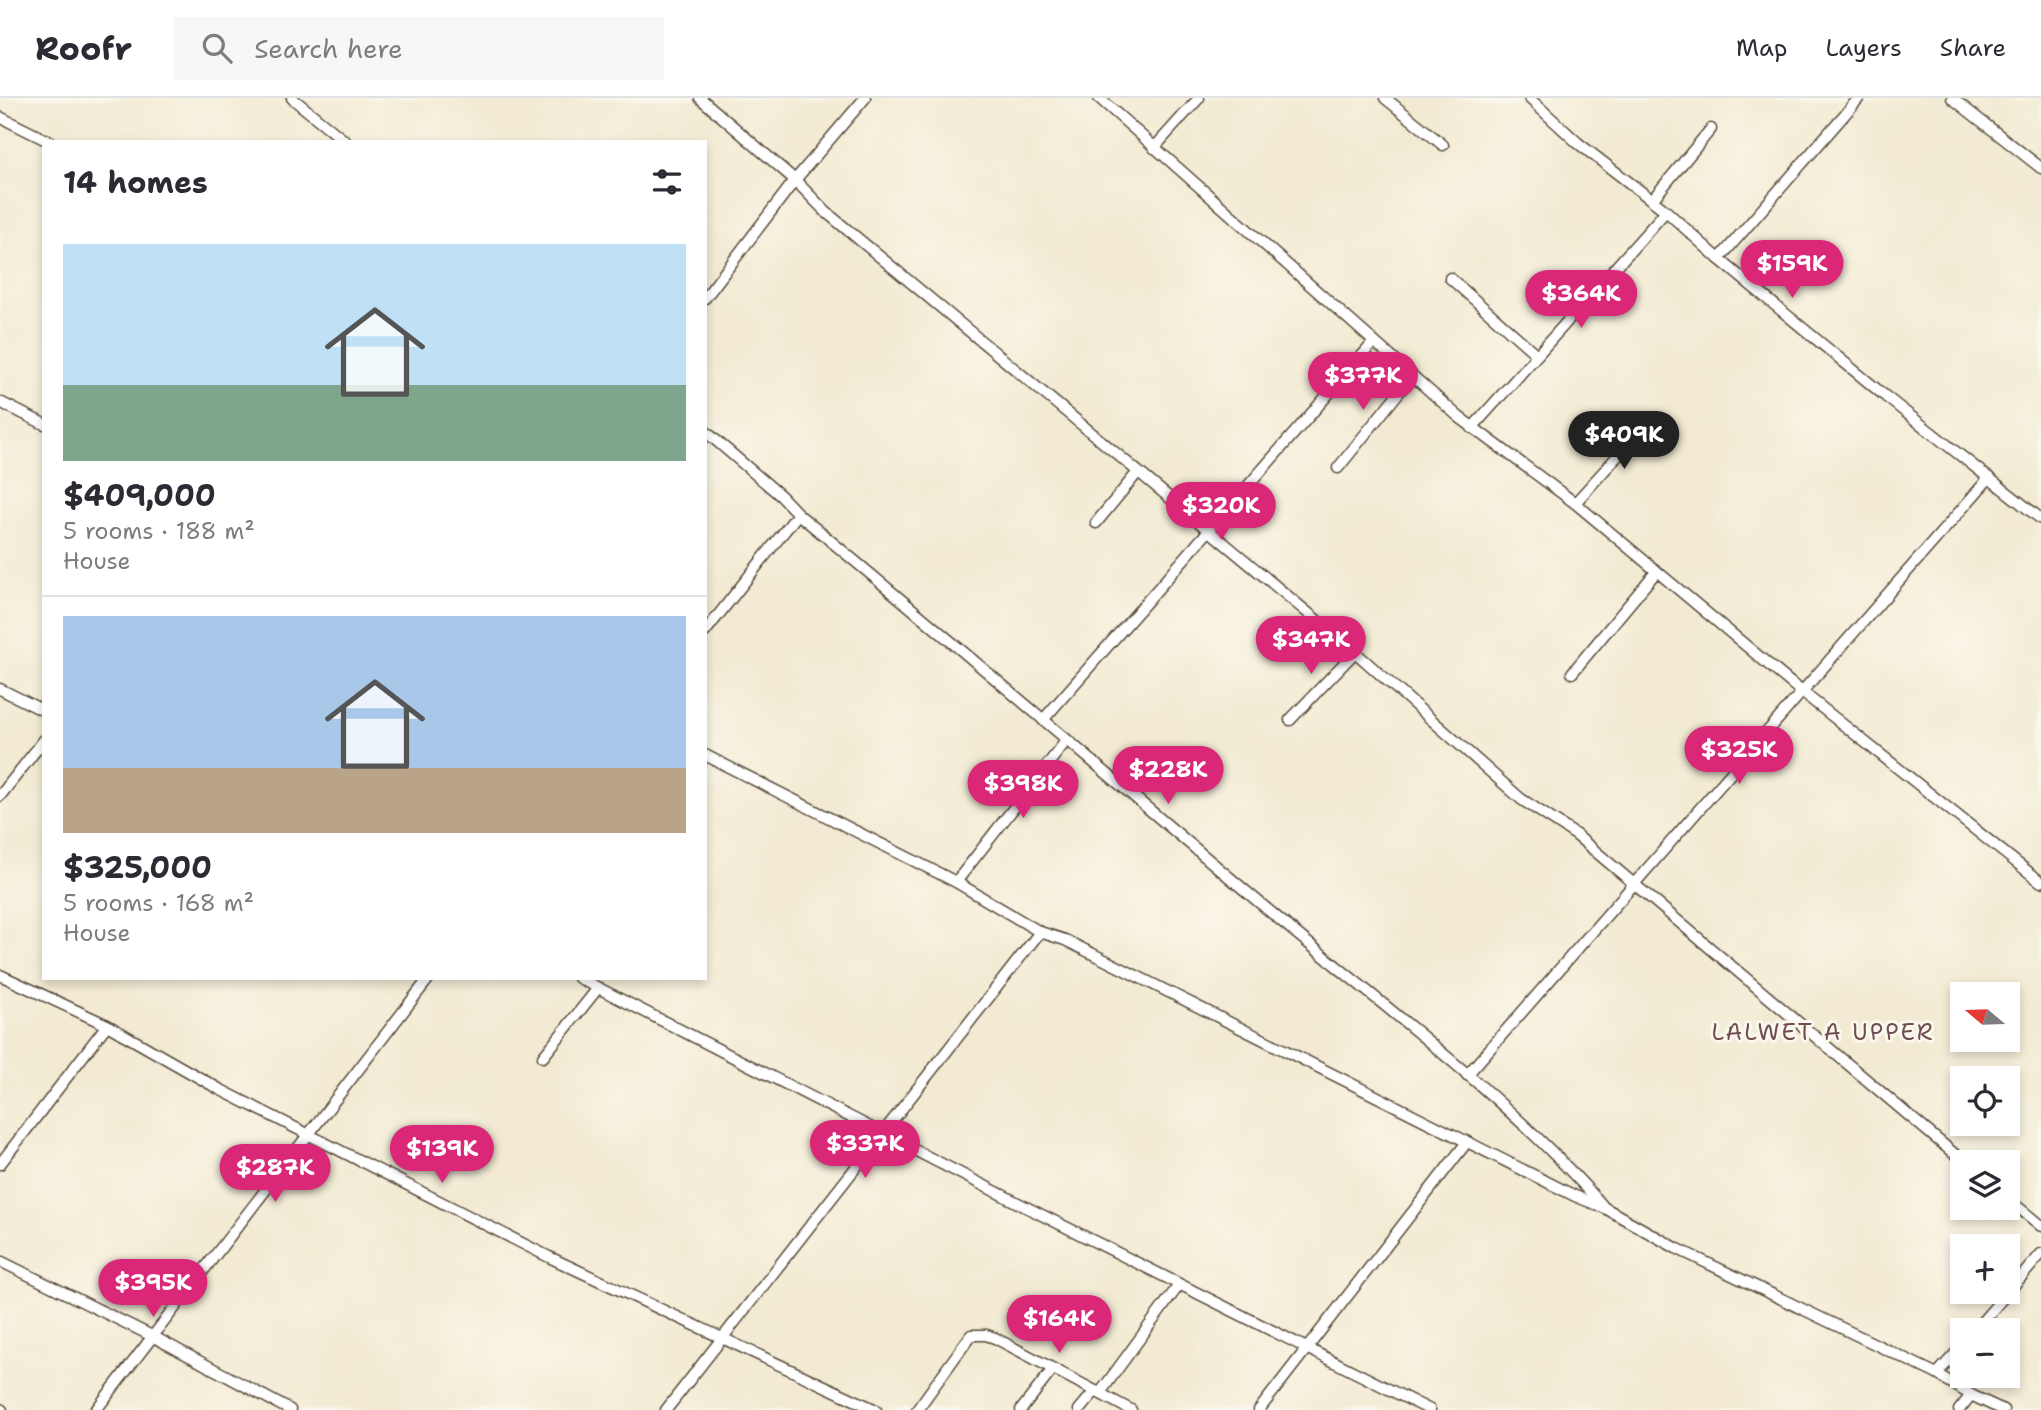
<!DOCTYPE html>
<html lang="en">
<head>
<meta charset="utf-8">
<style>
  body { margin:0; font-family:"Shantell Sans",sans-serif; background:#f7f7f7; color:#2b2b33; height:100vh; display:flex; flex-direction:column; font-size:26px; white-space:nowrap }
  * { box-sizing:border-box; margin:0 }
  p { font-size:23px; color:#7c7c81 }
  .icon { flex:none; width:38px; height:38px; fill:none; stroke:currentColor; stroke-width:2; stroke-linecap:round; stroke-linejoin:round }
  .map { position:relative; flex:1; overflow:hidden }
  .sheet { position:absolute; left:42px; top:42px; width:665px; height:840px; display:flex; flex-direction:column; background:#fff; border-radius:0px; box-shadow:0 4px 10px #0003 }
  .sheet>* { flex:none }
  .needle { width:46px; rotate:289deg }
  .fabs { position:absolute; left:1950px; top:884px; display:grid; gap:14px }
  .fabs a { display:grid; place-items:center; width:70px; height:70px; border-radius:0px; background:#fff; box-shadow:0 4px 10px #0003; font-size:35px }
  .price { position:absolute; translate:-50% -60px; padding:0 16px; border-radius:24px; background:#db2777; color:#fff; font-size:23px; line-height:46px; filter:drop-shadow(0 2px 4px #0008) }
  .price::after { content:''; position:absolute; left:50%; top:42px; width:21px; height:16px; margin-left:-10px; background:inherit; clip-path:polygon(0 0,100% 0,50% 100%) }
  .price.current { background:#222; color:#fff }
  ul { padding:0; list-style:none }
  li { display:grid; align-content:center; gap:14px; height:371px; padding:0 21px }
  li+li { border-top:2px solid #e1e1e2 }
  li span { display:grid; place-items:center; height:217px; border-radius:0px; color:#555 }
  li>.icon { margin-inline-start:auto }
  span .icon { width:126px; height:126px; fill:#fffc; stroke-width:1 }
  li b { font-size:30px }
  h2 { display:flex; justify-content:space-between; align-items:center; height:84px; padding:0 21px; font-size:30px }
  header { display:flex; align-items:center; gap:42px; box-sizing:border-box; height:98px; padding:0 35px; background:#fff; border-bottom:2px solid #e1e1e2 }
  header strong { font-size:33px }
  nav { display:flex; gap:38px; margin-inline-start:auto; font-size:24px }
  .search { width:490px; height:63px; background:#f7f7f7; display:flex; align-items:center; gap:18px; box-sizing:border-box; padding:0 24px; border-radius:0px; color:#7c7c81; font-size:26px }
  .map>svg:first-child { display:block }
  .lines { fill:none; stroke-linecap:round; stroke-linejoin:round }
  .street-casing { stroke:#564739; stroke-width:13 }
  .street { stroke:#fff; stroke-width:10 }
  .labels { text-anchor:middle; stroke-width:6; stroke-linejoin:round; paint-order:stroke }
  .quarter-label { font-size:23px; letter-spacing:2px; fill:#6e4e51; stroke:#fbf7ec }
</style>
</head>
<body>
<header>
<strong>Roofr</strong>
<div class="search"><svg class="icon" aria-label="search" viewBox="0 0 24 24"><circle cx="10" cy="10" r="6"/><path d="M15 15l6 6"/></svg>Search here</div>
<nav><a>Map</a><a>Layers</a><a>Share</a></nav>
</header>
<div class="map">
<svg width="2041" height="1312" viewBox="0 0 2041 1312">
  <rect width="100%" height="100%" fill="#fbf7ec"/>
  <filter id="ink" filterUnits="userSpaceOnUse"><feTurbulence type="fractalNoise" baseFrequency=".0143" numOctaves="2"/><feDisplacementMap in="SourceGraphic" scale="14" xChannelSelector="R" yChannelSelector="G"/><feConvolveMatrix kernelMatrix="1 2 1 2 8 2 1 2 1" color-interpolation-filters="sRGB"/></filter>
  <filter id="wash" filterUnits="userSpaceOnUse"><feTurbulence type="fractalNoise" baseFrequency=".00686" numOctaves="4" result="noise"/><feDisplacementMap in="SourceGraphic" scale="28" xChannelSelector="R" yChannelSelector="G"/><feGaussianBlur stdDeviation="1.57" result="paint"/><feColorMatrix in="noise" values="0 0 0 0 0 0 0 0 0 0 0 0 0 0 0 0 0 1.4 0 .05"/><feComposite in="paint" operator="in"/></filter>
  <g filter="url(#wash)">
    <rect width="100%" height="100%" fill="#f2ead2"/>
  </g>
  <g filter="url(#ink)">
    <g class="lines">
      <g class="street-casing">
        <g id="street">
          <path d="M292,0L346,44"/>
          <path d="M700,0L795,82L826,114L1355,554L1521,701L1576,737L1964,1064"/>
          <path d="M1099,0L1459,319L1575,405L1792,586L2041,784"/>
          <path d="M1385,0L1443,47"/>
          <path d="M1529,0L1578,45L1666,113L1719,161L1885,298L2041,421"/>
          <path d="M1952,0L2041,70"/>
          <path d="M0,19L50,44"/>
          <path d="M1154,50L1199,0"/>
          <path d="M1652,102L1711,31"/>
          <path d="M1719,161L1859,0"/>
          <path d="M1450,180L1537,257"/>
          <path d="M705,200L795,82L865,0"/>
          <path d="M0,304L44,326"/>
          <path d="M1472,330L1666,113"/>
          <path d="M705,333L781,398L798,416C960,549 1119,687 1279,821C1388,912 1509,1001 1602,1107"/>
          <path d="M1338,370L1412,278"/>
          <path d="M1575,405L1651,321"/>
          <path d="M1096,425L1138,374"/>
          <path d="M705,534L798,416"/>
          <path d="M1572,575L1656,474"/>
          <path d="M0,591L44,613"/>
          <path d="M1043,622L1374,244"/>
          <path d="M1290,622L1355,554"/>
          <path d="M705,657L956,784L1040,834L1065,842L1575,1098L1605,1110L1676,1150L1937,1276L1971,1297L2003,1312"/>
          <path d="M0,698L44,642"/>
          <path d="M956,784L1066,643"/>
          <path d="M0,877L107,927L219,991L549,1159L876,1312"/>
          <path d="M579,880L1016,1104L1430,1312"/>
          <path d="M543,959L598,890"/>
          <path d="M1467,977L1989,380"/>
          <path d="M0,1066L107,927"/>
          <path d="M2007,1100L2041,1128"/>
          <path d="M0,1163L154,1239L290,1312"/>
          <path d="M1975,1232L2041,1156"/>
          <path d="M1937,1276L1962,1248"/>
          <path d="M1100,1295L1179,1187"/>
          <path d="M0,1311L2,1312"/>
          <path d="M96,1312L429,880"/>
          <path d="M666,1312L1040,834"/>
          <path d="M917,1312L971,1237H986L995,1240L1131,1312"/>
          <path d="M1021,1312L1053,1271"/>
          <path d="M1079,1312L1095,1293"/>
          <path d="M1259,1312L1467,1044"/>
          <path d="M1959,1312L1971,1297"/>
        </g>
      </g>
      <use href="#street" class="street"/>
    </g>
  </g>
  <g class="labels">
    <g class="quarter-label">
      <text x="1823" y="942">LALWET A UPPER</text>
    </g>
  </g>
</svg>
<div class="fabs">
<a><svg class="needle" viewBox="-14 -14 28 28"><path d="M0-13l5 13h-10z" fill="#e53935"/><path d="M0 13l5-13h-10z" fill="#7c7c81"/></svg></a>
<a><svg class="icon" aria-label="locate" viewBox="0 0 24 24"><circle cx="12" cy="12" r="6"/><path d="M12 2v4M12 18v4M2 12h4M18 12h4"/></svg></a>
<a><svg class="icon" aria-label="layers" viewBox="0 0 24 24"><path d="M12 4l9 5-9 5-9-5zM3 14l9 5 9-5"/></svg></a>
<a>+</a>
<a>−</a>
</div>
<b class="price" style="left:1792px;top:202px">$159K</b>
<b class="price" style="left:1581px;top:232px">$364K</b>
<b class="price" style="left:1363px;top:314px">$377K</b>
<b class="price current" style="left:1624px;top:373px">$409K</b>
<b class="price" style="left:1221px;top:444px">$320K</b>
<b class="price" style="left:1311px;top:578px">$347K</b>
<b class="price" style="left:1739px;top:688px">$325K</b>
<b class="price" style="left:1168px;top:708px">$228K</b>
<b class="price" style="left:1023px;top:722px">$398K</b>
<b class="price" style="left:865px;top:1082px">$337K</b>
<b class="price" style="left:442px;top:1087px">$139K</b>
<b class="price" style="left:275px;top:1106px">$287K</b>
<b class="price" style="left:153px;top:1221px">$395K</b>
<b class="price" style="left:1059px;top:1257px">$164K</b>
<section class="sheet">
<h2>14 homes<svg class="icon" aria-label="filters" viewBox="0 0 24 24"><path d="M4 7h16M4 17h16"/><circle cx="9" cy="7" r="2"/><circle cx="15" cy="17" r="2"/></svg></h2>
<ul>
<li><span style="background:linear-gradient(#bfe0f5 65%,#7fa58c 0)"><svg class="icon" aria-label="home" viewBox="0 0 24 24"><path d="M3 11l9-7 9 7M6 9v11h12V9"/></svg></span><div><b>$409,000</b><p>5 rooms · 188 m²</p><p>House</p></div></li>
<li><span style="background:linear-gradient(#a9c7e8 70%,#b9a48a 0)"><svg class="icon" aria-label="home" viewBox="0 0 24 24"><path d="M3 11l9-7 9 7M6 9v11h12V9"/></svg></span><div><b>$325,000</b><p>5 rooms · 168 m²</p><p>House</p></div></li>
</ul>
</section>
</div>
</body>
</html>
